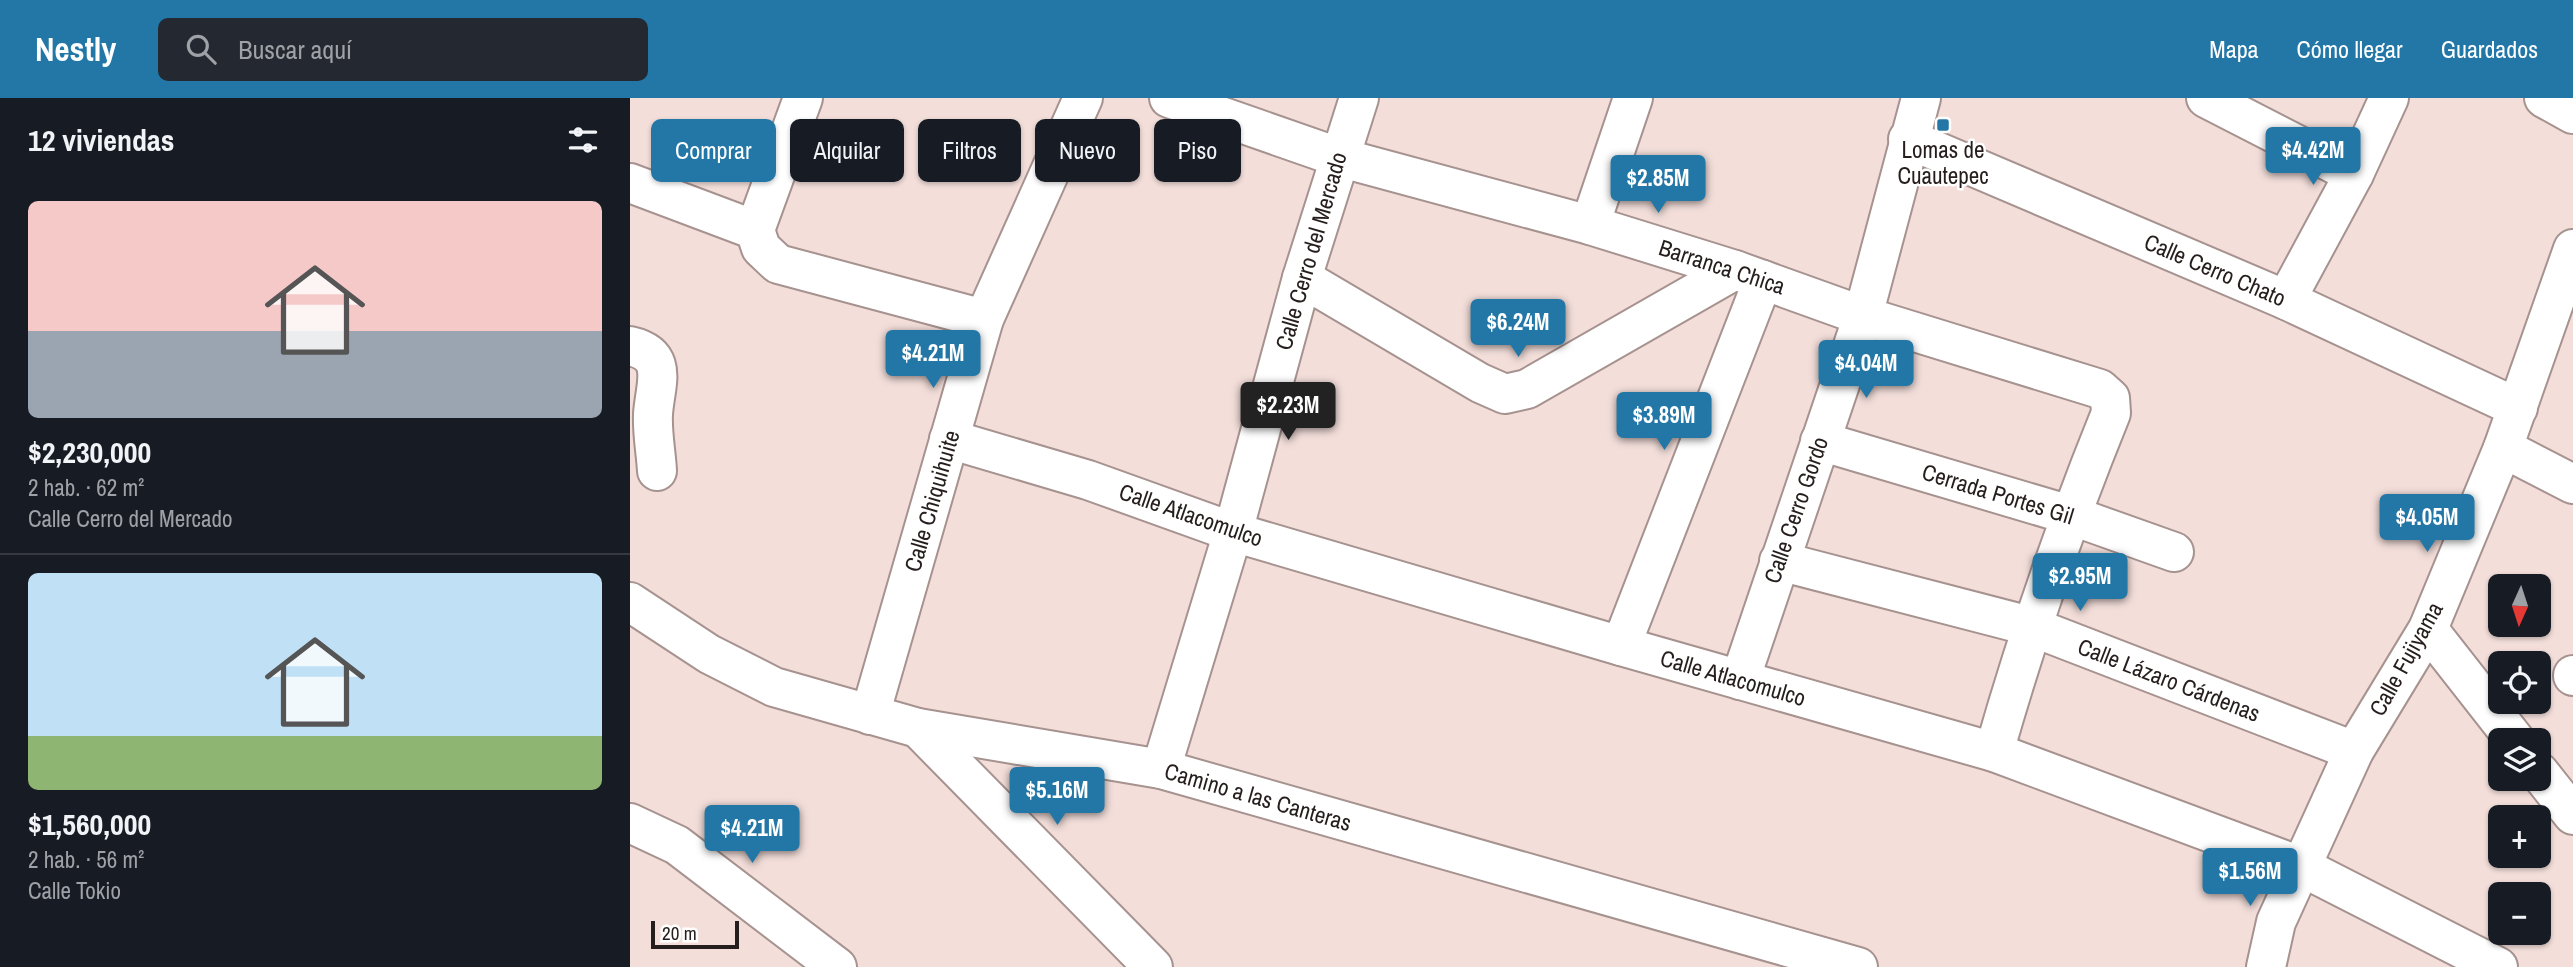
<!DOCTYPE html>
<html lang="es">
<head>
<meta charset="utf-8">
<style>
  body { margin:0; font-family:"Archivo Narrow",sans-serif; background:#242831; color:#f1f3f6; height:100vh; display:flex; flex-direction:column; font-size:26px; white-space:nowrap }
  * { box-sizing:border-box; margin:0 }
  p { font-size:23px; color:#9ea1a6 }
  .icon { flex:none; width:38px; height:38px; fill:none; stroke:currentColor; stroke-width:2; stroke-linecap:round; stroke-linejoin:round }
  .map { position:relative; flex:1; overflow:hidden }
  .details { display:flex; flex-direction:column; background:#171b24; width:630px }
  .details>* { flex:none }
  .top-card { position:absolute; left:21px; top:21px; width:665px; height:63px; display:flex; gap:14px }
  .needle { width:46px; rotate:183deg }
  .fabs { position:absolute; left:1858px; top:476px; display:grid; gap:14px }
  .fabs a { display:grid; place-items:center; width:63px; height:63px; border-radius:10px; background:#171b24; box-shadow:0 2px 5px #0004; font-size:35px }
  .scale { position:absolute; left:21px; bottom:18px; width:88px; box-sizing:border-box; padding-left:7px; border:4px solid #261e1d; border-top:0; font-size:19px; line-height:24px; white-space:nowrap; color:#261e1d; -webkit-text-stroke:5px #fff; paint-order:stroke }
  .price { position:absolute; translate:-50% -60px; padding:0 16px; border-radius:7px; background:#2377a7; color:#fff; font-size:23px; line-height:46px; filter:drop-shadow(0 2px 4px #0008) }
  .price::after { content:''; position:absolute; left:50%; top:42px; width:21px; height:16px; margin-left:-10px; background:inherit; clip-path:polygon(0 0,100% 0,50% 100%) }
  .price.current { background:#222; color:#fff }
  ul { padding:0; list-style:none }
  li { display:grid; align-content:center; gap:14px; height:371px; padding:0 28px }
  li+li { border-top:2px solid #363941 }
  li span { display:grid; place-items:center; height:217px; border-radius:10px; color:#555 }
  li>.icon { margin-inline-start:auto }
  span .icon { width:126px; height:126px; fill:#fffc; stroke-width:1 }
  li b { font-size:30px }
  h2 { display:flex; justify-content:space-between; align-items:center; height:84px; padding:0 28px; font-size:30px }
  .pill { padding:0 24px; border-radius:10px; background:#171b24; box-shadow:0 2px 5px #0004; font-size:24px; line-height:63px }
  .pill.current { background:#2377a7; color:#fff }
  header { display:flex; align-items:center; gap:42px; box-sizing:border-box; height:98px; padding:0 35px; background:#2377a7; color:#fff }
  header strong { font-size:33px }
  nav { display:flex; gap:38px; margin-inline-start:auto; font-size:24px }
  .search { width:490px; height:63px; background:#242831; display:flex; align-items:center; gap:18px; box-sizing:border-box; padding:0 24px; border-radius:10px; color:#9ea1a6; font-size:26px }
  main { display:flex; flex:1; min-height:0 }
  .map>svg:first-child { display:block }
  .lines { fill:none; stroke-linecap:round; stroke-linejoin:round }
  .minor-casing { stroke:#a6928f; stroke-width:42 }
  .minor { stroke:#fff; stroke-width:38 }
  .poi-dot { fill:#2377a7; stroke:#fff; stroke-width:2.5 }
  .labels { text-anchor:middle; stroke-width:5; stroke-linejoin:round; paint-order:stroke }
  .poi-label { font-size:23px; fill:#261e1d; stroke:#fff }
  .street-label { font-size:23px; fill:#261e1d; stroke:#fff }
</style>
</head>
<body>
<header>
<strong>Nestly</strong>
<div class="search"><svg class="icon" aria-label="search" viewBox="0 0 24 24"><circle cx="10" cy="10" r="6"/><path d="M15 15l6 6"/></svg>Buscar aquí</div>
<nav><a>Mapa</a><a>Cómo llegar</a><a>Guardados</a></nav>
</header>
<main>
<section class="details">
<h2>12 viviendas<svg class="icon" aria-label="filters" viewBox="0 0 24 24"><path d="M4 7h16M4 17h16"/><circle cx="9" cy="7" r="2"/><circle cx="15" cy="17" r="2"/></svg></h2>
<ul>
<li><span style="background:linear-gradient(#f6c9c9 60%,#9aa5b1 0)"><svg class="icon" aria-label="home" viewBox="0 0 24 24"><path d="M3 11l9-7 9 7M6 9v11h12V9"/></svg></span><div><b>$2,230,000</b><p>2 hab. · 62 m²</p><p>Calle Cerro del Mercado</p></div></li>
<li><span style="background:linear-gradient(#bfe0f5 75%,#8fb573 0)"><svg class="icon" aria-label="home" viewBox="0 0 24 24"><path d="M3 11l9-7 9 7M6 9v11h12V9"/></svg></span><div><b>$1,560,000</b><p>2 hab. · 56 m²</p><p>Calle Tokio</p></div></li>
</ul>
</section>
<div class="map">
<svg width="1943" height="869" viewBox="0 0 1943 869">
  <rect width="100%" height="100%" fill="#f3deda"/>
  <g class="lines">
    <g class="minor-casing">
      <g id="minor">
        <path d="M539,0L708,59L960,127L1105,172L1233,218L1470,291L1480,300L1481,315C1436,426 1397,538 1364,654"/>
        <path d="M1576,0L1724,76"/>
        <path d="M1914,0L1943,16"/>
        <path d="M1278,41L1656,202L1888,310"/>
        <path d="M0,85L125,132L131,150L148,166L354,221"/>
        <path d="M960,127L1003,0"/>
        <path d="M125,132L173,0"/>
        <path d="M672,180L850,285L875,296L897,291L1105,172"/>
        <path d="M1656,202L1724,76L1759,0"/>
        <path d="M0,248C40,257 25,286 23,316C22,335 26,354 27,373"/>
        <path d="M319,341L458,382L603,434L991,548L1364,654L1670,768L1868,869"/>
        <path d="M1190,343L1440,417L1544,454"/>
        <path d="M1873,350L1943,386"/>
        <path d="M1149,463L1400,528L1724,653"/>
        <path d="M0,504L79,556L144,589L288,630L531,671L1228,869"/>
        <path d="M1798,531L1885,642"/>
        <path d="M991,548L1133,182"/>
        <path d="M1943,578V577"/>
        <path d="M1110,582L1233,218L1291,0"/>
        <path d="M240,617L354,221L453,0"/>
        <path d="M288,630L523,869"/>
        <path d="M531,671L603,434L672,180L729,0"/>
        <path d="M1909,674L1943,717"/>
        <path d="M0,725L47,747L207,869"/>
        <path d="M1636,869L1646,824L1724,653L1798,531L1873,350L1943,151"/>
      </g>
    </g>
    <use href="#minor" class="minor"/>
  </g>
  <rect class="poi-dot" x="1306" y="20" width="14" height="14" rx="3.5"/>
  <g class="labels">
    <g class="poi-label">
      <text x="1313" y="60">Lomas de<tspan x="1313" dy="26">Cuautepec</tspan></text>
    </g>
    <g class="street-label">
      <text transform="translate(681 153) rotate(-74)" y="8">Calle Cerro del Mercado</text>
      <text transform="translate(1092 169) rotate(18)" y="8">Barranca Chica</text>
      <text transform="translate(1585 172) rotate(23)" y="8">Calle Cerro Chato</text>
      <text transform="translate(1368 396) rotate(17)" y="8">Cerrada Portes Gil</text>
      <text transform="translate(302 403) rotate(-74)" y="8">Calle Chiquihuite</text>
      <text transform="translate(1166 412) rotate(-71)" y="8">Calle Cerro Gordo</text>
      <text transform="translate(561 417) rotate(19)" y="8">Calle Atlacomulco</text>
      <text transform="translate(1776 561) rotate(-61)" y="8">Calle Fujiyama</text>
      <text transform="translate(1103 580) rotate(16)" y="8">Calle Atlacomulco</text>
      <text transform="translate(1539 582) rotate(21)" y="8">Calle Lázaro Cárdenas</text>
      <text transform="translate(628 699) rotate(16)" y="8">Camino a las Canteras</text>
    </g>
  </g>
</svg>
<div class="fabs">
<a><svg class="needle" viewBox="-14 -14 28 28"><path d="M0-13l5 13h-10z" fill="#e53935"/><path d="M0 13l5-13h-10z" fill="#9ea1a6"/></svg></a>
<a><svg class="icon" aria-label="locate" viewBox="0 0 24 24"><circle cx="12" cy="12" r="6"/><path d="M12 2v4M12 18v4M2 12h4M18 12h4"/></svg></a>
<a><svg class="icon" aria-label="layers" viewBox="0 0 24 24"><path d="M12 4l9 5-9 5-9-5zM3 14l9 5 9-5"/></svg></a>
<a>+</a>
<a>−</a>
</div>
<div class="scale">20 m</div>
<b class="price" style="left:1683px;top:89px">$4.42M</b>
<b class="price" style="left:1028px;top:117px">$2.85M</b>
<b class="price" style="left:888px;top:261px">$6.24M</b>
<b class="price" style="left:303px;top:292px">$4.21M</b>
<b class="price" style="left:1236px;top:302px">$4.04M</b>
<b class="price current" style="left:658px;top:344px">$2.23M</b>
<b class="price" style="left:1034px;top:354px">$3.89M</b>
<b class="price" style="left:1797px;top:456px">$4.05M</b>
<b class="price" style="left:1450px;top:515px">$2.95M</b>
<b class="price" style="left:427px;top:729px">$5.16M</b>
<b class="price" style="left:122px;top:767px">$4.21M</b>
<b class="price" style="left:1620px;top:810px">$1.56M</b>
<div class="top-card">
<a class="pill current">Comprar</a>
<a class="pill">Alquilar</a>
<a class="pill">Filtros</a>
<a class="pill">Nuevo</a>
<a class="pill">Piso</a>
</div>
</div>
</main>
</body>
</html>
